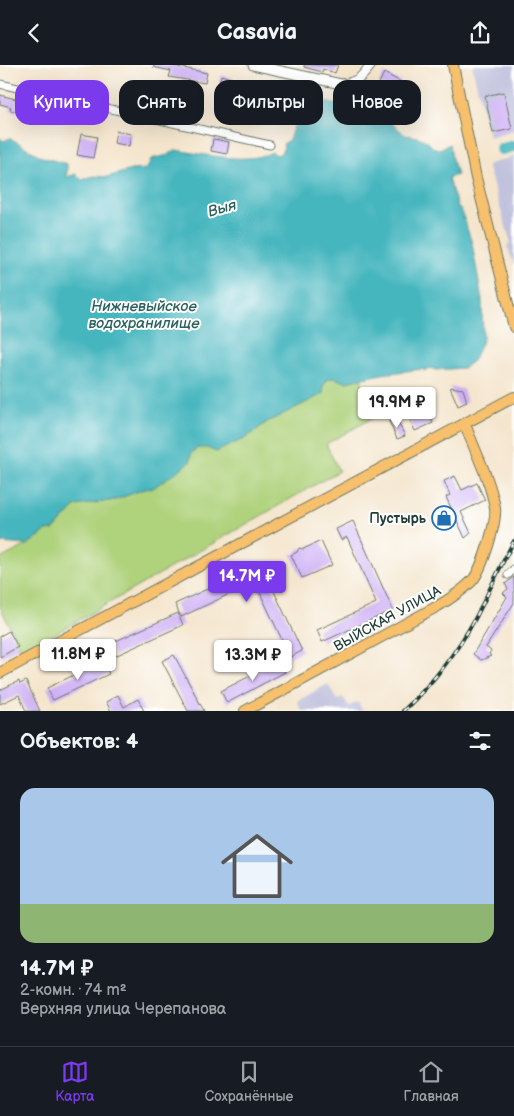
<!DOCTYPE html>
<html lang="ru">
<head>
<meta charset="utf-8">
<style>
  body { margin:0; font-family:"Balsamiq Sans",sans-serif; background:#20242c; color:#f1f3f6; height:100vh; display:flex; flex-direction:column; font-size:19px; white-space:nowrap }
  * { box-sizing:border-box; margin:0 }
  p { font-size:16px; color:#9ea1a6 }
  .icon { flex:none; width:28px; height:28px; fill:none; stroke:currentColor; stroke-width:2; stroke-linecap:round; stroke-linejoin:round }
  .map { position:relative; height:646px; overflow:hidden }
  .side { display:flex; flex-direction:column; background:#171b24; flex:1 }
  .side>* { flex:none }
  .banner { position:absolute; left:15px; top:15px; width:485px; height:45px; display:flex; gap:10px }
  .price { position:absolute; translate:-50% -42px; padding:0 11px; border-radius:5px; background:#fff; color:#222; font-size:16px; line-height:32px; filter:drop-shadow(0 1px 2px #0008) }
  .price::after { content:''; position:absolute; left:50%; top:30px; width:15px; height:11px; margin-left:-8px; background:inherit; clip-path:polygon(0 0,100% 0,50% 100%) }
  .price.selected { background:#7c3aed; color:#fff }
  ul { padding:0; list-style:none }
  li { display:grid; align-content:center; gap:10px; height:265px; padding:0 20px }
  li+li { border-top:1px solid #363941 }
  li span { display:grid; place-items:center; height:155px; border-radius:15px; color:#555 }
  li>.icon { margin-inline-start:auto }
  span .icon { width:90px; height:90px; fill:#fffc; stroke-width:1 }
  li b { font-size:21px }
  h2 { display:flex; justify-content:space-between; align-items:center; height:60px; padding:0 20px; font-size:21px }
  .pill { padding:0 18px; border-radius:15px; background:#171b24; box-shadow:0 5px 20px #0002; font-size:18px; line-height:45px }
  .pill.selected { background:#7c3aed; color:#fff }
  header { display:flex; justify-content:space-between; align-items:center; height:65px; padding:0 20px; background:#171b24; font-size:22px; font-weight:700 }
  .dock { display:flex; justify-content:space-around; align-items:center; height:70px; border-top:1px solid #363941; background:#171b24; font-size:14px; color:#9ea1a6 }
  .dock a { display:grid; justify-items:center; gap:2px }
  .dock .selected { color:#7c3aed }
  .map>svg:first-child { display:block }
  .industrial { fill:#c1c2dd }
  .green { fill:#afd27b; stroke:#678858 }
  .water { fill:#45b5be; stroke:#327979 }
  .lines { fill:none; stroke-linecap:round; stroke-linejoin:round }
  .river { stroke:#45b5be; stroke-width:12 }
  .building { fill:#ceb0f4 }
  .minor-casing { stroke:#6a7869; stroke-width:9 }
  .tertiary-casing { stroke:#6a7869; stroke-width:11 }
  .primary-casing { stroke:#6a7869; stroke-width:12 }
  .minor { stroke:#fff; stroke-width:7 }
  .tertiary { stroke:#fff; stroke-width:9 }
  .primary { stroke:#f7c06c; stroke-width:10 }
  .rail-casing { stroke:#1f3d34; stroke-width:4 }
  .rail { stroke:#fff; stroke-width:2; stroke-dasharray:5.5; stroke-linecap:butt }
  .labels { text-anchor:middle; stroke-width:4; stroke-linejoin:round; paint-order:stroke }
  .poi-label { font-size:14px; font-weight:bold; fill:#1f3d34; stroke:#fff; text-anchor:end }
  .street-label { font-size:14px; fill:#1f3d34; stroke:#fff }
  .water-label { font-size:15px; font-style:italic; fill:#2a615d; stroke:#fff }
</style>
</head>
<body>
<header><svg class="icon" aria-label="back" viewBox="0 0 24 24"><path d="M15 5l-7 7 7 7"/></svg>Casavia<svg class="icon" aria-label="share" viewBox="0 0 24 24"><path d="M12 15V3M7 8l5-5 5 5M5 13v7h14v-7"/></svg></header>
<div class="map">
<svg width="514" height="646" viewBox="0 0 514 646">
  <rect width="100%" height="100%" fill="#fff"/>
  <filter id="ink" filterUnits="userSpaceOnUse"><feTurbulence type="fractalNoise" baseFrequency=".02" numOctaves="2"/><feDisplacementMap in="SourceGraphic" scale="10" xChannelSelector="R" yChannelSelector="G"/><feConvolveMatrix kernelMatrix="1 2 1 2 8 2 1 2 1" color-interpolation-filters="sRGB"/></filter>
  <filter id="wash" filterUnits="userSpaceOnUse"><feTurbulence type="fractalNoise" baseFrequency=".0096" numOctaves="4" result="noise"/><feDisplacementMap in="SourceGraphic" scale="20" xChannelSelector="R" yChannelSelector="G"/><feGaussianBlur stdDeviation="1.12" result="paint"/><feColorMatrix in="noise" values="0 0 0 0 0 0 0 0 0 0 0 0 0 0 0 0 0 1.4 0 .05"/><feComposite in="paint" operator="in"/></filter>
  <g filter="url(#wash)">
    <rect width="100%" height="100%" fill="#f4e5cc"/>
    <g class="industrial">
      <path d="M472,0H514V65L489,72Z"/>
      <path d="M514,91V200L507,181L511,178L487,100Z"/>
      <path d="M328,619L337,635L343,632L349,641L358,637L363,646H302L297,636Z"/>
    </g>
    <path class="green" d="M334,313L346,317L361,314L376,351L326,379L339,406L27,585L20,583L0,542V494L27,480L46,466L54,465L76,441L115,435L144,424L153,423L162,415L173,410L196,383C214,383 254,369 267,357L323,329V321L328,314Z"/>
    <path class="water" d="M325,37L338,40L343,38L350,42L359,43L363,49C375,46 397,61 405,70C415,71 427,73 432,82L439,84L450,79L452,94L457,110L448,113L458,143L461,145L472,178L482,234L483,274L473,296L464,303L436,305L431,303L424,306L423,304L382,309L346,317L334,313L328,314L323,321V329L267,357L246,373L216,387L207,383H196L191,389L190,397L153,423L144,424L115,435L76,441L53,465L46,466L27,480L0,478V73L4,76L10,73L42,92L67,99V112L76,109L82,115L93,111L107,112L131,105L147,104L151,94L168,90L176,85C202,89 248,100 272,87L277,90L281,88L284,82L283,79L289,75L293,63L306,43Z"/>
    <g class="lines">
      <path class="river" d="M502,84L514,81"/>
    </g>
    <g id="blocks">
      <g class="building">
        <path d="M154,0H169L207,8L205,18L169,12L171,6L153,2Z"/>
        <path d="M304,0H338L335,8L323,4L322,7L304,2Z"/>
        <path d="M384,8L401,17L396,26L379,18Z"/>
        <path d="M221,10L234,14L269,20L267,30L247,26V27L219,20Z"/>
        <path d="M504,27L512,64L493,68L485,31Z"/>
        <path d="M0,30L31,38L32,34L49,39L48,41L66,45L64,54L46,49V51L26,46L25,49L10,45L11,42L0,39Z"/>
        <path d="M116,66L131,69L129,81L114,78Z"/>
        <path d="M81,69L97,72L93,93L77,90Z"/>
        <path d="M213,74L229,77L227,89L211,86Z"/>
        <path d="M450,322L463,324L467,337L458,341Z"/>
        <path d="M428,347L433,358L415,366L410,355Z"/>
        <path d="M396,353L405,371L397,374L389,356Z"/>
        <path d="M455,411L462,425L477,418L485,435L461,447L471,468L465,473L446,432L450,430L444,416Z"/>
        <path d="M353,456L393,545L322,577L317,565L376,538L347,472L341,475L336,464Z"/>
        <path d="M321,476L332,500L302,513L291,490L297,487L299,483L303,484Z"/>
        <path d="M254,502L256,506L263,503L302,586L290,592L255,517L181,552L175,539Z"/>
        <path d="M514,512V538L486,582L491,586L489,589L491,591L481,595L473,589L507,532L503,528L508,524L505,519Z"/>
        <path d="M178,548L183,560L115,591L109,579Z"/>
        <path d="M9,566L18,582L0,592V571Z"/>
        <path d="M174,590L204,646H188L162,596Z"/>
        <path d="M103,596L109,609L53,635L47,623Z"/>
        <path d="M279,596L285,607L227,638L221,626Z"/>
        <path d="M19,616L20,619L26,616L40,646H26L19,630L0,639V625Z"/>
        <path d="M118,630L124,642L138,634L144,646H111L106,637Z"/>
      </g>
    </g>
  </g>
  <g filter="url(#ink)">
    <use href="#blocks" fill-opacity="0" stroke="#6a7869" stroke-width="1"/>
    <g class="lines">
      <g class="minor-casing">
        <g id="minor">
          <path d="M0,19L270,80"/>
          <path d="M508,510L514,504"/>
        </g>
      </g>
      <g class="tertiary-casing">
        <path id="tertiary" d="M253,0L341,19C357,18 361,13 371,0"/>
      </g>
      <g class="primary-casing">
        <g id="primary">
          <path d="M453,0L476,113L514,262"/>
          <path d="M0,608L514,332"/>
          <path d="M245,646L438,541C450,534 462,526 472,516C482,505 497,457 495,443C490,414 475,387 465,359"/>
        </g>
      </g>
      <use href="#minor" class="minor"/>
      <use href="#tertiary" class="tertiary"/>
      <use href="#primary" class="primary"/>
      <g class="rail-casing">
        <path id="rail" d="M403,646C432,619 457,587 476,552C489,527 500,501 514,476"/>
      </g>
      <use href="#rail" class="rail"/>
    </g>
  </g>
  <defs>
    <g id="shop-ring" transform="scale(1.25)"><circle r="9.5" fill="#fff" stroke="#1f6fb2" stroke-width="1.5"/><path d="M-5-2.5h2.3a2.7 3.5 0 0 1 5.4 0H5L5.5 6h-11ZM-1.5-2.5h3a1.5 2.3 0 0 0-3 0Z" fill="#1f6fb2"/></g>
  </defs>
  <g fill-rule="evenodd">
    <use href="#shop-ring" x="444" y="453"/>
  </g>
  <g class="labels">
    <g class="poi-label">
      <text x="426" y="458">Пустырь</text>
    </g>
    <g class="street-label">
      <text transform="translate(387 553) rotate(-29)" y="5">ВЫЙСКАЯ УЛИЦА</text>
    </g>
    <g class="water-label">
      <text transform="translate(222 143) rotate(-16)" y="5">Выя</text>
      <text x="144" y="246">Нижневыйское<tspan x="144" dy="17">водохранилище</tspan></text>
    </g>
  </g>
</svg>
<b class="price" style="left:397px;top:364px">19.9M ₽</b>
<b class="price selected" style="left:247px;top:538px">14.7M ₽</b>
<b class="price" style="left:78px;top:616px">11.8M ₽</b>
<b class="price" style="left:253px;top:617px">13.3M ₽</b>
<div class="banner">
<a class="pill selected">Купить</a>
<a class="pill">Снять</a>
<a class="pill">Фильтры</a>
<a class="pill">Новое</a>
</div>
</div>
<section class="side">
<h2>Объектов: 4<svg class="icon" aria-label="filters" viewBox="0 0 24 24"><path d="M4 7h16M4 17h16"/><circle cx="9" cy="7" r="2"/><circle cx="15" cy="17" r="2"/></svg></h2>
<ul>
<li><span style="background:linear-gradient(#a9c7e8 75%,#8fb573 0)"><svg class="icon" aria-label="home" viewBox="0 0 24 24"><path d="M3 11l9-7 9 7M6 9v11h12V9"/></svg></span><div><b>14.7M ₽</b><p>2-комн. · 74 m²</p><p>Верхняя улица Черепанова</p></div></li>
</ul>
</section>
<nav class="dock">
<a class="selected"><svg class="icon" aria-label="map" viewBox="0 0 24 24"><path d="M3 6l6-2 6 2 6-2v14l-6 2-6-2-6 2zM9 4v14M15 6v14"/></svg>Карта</a>
<a><svg class="icon" aria-label="saved" viewBox="0 0 24 24"><path d="M7 4h10v16l-5-4-5 4z"/></svg>Сохранённые</a>
<a><svg class="icon" aria-label="home" viewBox="0 0 24 24"><path d="M3 11l9-7 9 7M6 9v11h12V9"/></svg>Главная</a>
</nav>
</body>
</html>
